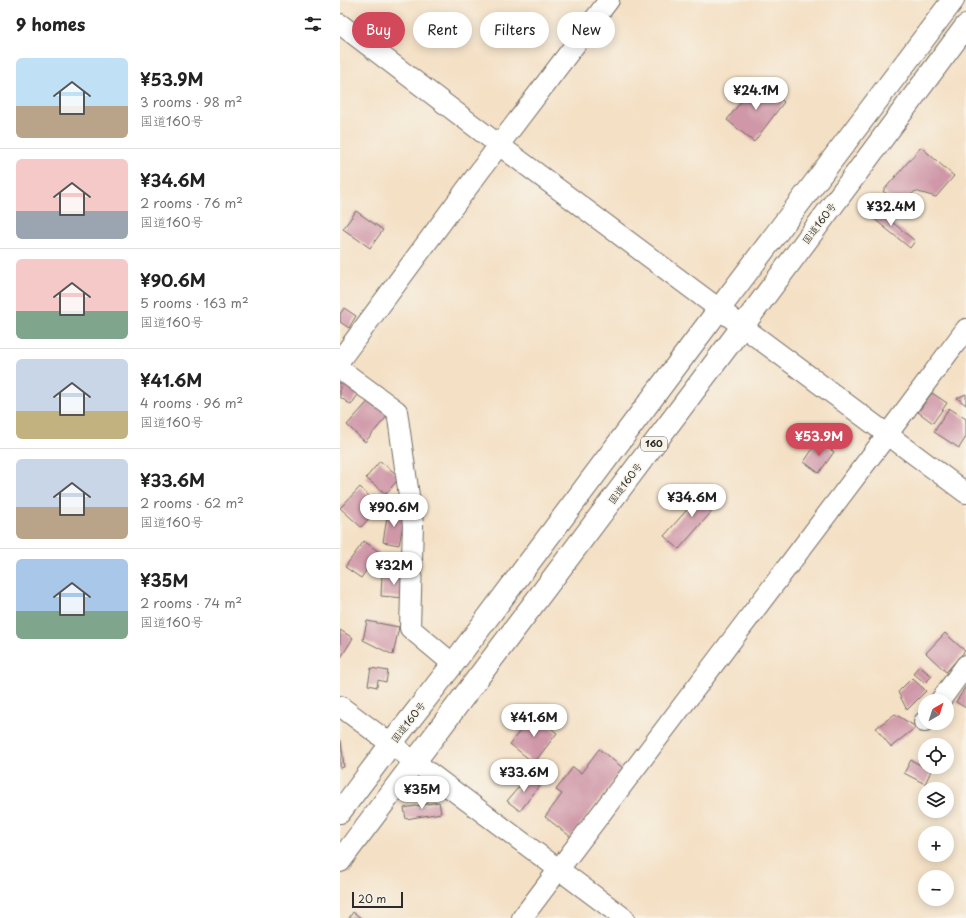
<!DOCTYPE html>
<html lang="en">
<head>
<meta charset="utf-8">
<style>
  body { margin:0; font-family:"Playpen Sans","Klee One",sans-serif; background:#f2f2f2; color:#222; height:100vh; display:flex; flex-direction:column; font-size:15px; white-space:nowrap }
  * { box-sizing:border-box; margin:0 }
  p { font-size:13px; color:#767676 }
  .icon { flex:none; width:22px; height:22px; fill:none; stroke:currentColor; stroke-width:2; stroke-linecap:round; stroke-linejoin:round }
  .map { position:relative; flex:1; overflow:hidden }
  .panel { display:flex; flex-direction:column; background:#fff; width:340px }
  .panel>* { flex:none }
  .guide { position:absolute; left:12px; top:12px; width:380px; height:36px; display:flex; gap:8px }
  .needle { width:26px; rotate:39deg }
  .controls { position:absolute; left:578px; top:694px; display:grid; gap:8px }
  .controls a { display:grid; place-items:center; width:36px; height:36px; border-radius:50%; background:#fff; box-shadow:0 2px 10px #0003; font-size:20px }
  .scale { position:absolute; left:12px; bottom:10px; width:51px; box-sizing:border-box; padding-left:4px; border:2px solid #2b2b2b; border-top:0; font-size:11px; line-height:14px; white-space:nowrap; color:#2b2b2b; -webkit-text-stroke:3px #f7f3e8; paint-order:stroke }
  .price { position:absolute; translate:-50% -34px; padding:0 9px; border-radius:14px; background:#fff; color:#222; font-size:13px; line-height:26px; filter:drop-shadow(0 1px 2px #0008) }
  .price::after { content:''; position:absolute; left:50%; top:24px; width:12px; height:9px; margin-left:-6px; background:inherit; clip-path:polygon(0 0,100% 0,50% 100%) }
  .price.active { background:#d1495b; color:#fff }
  ul { padding:0; list-style:none }
  li { display:flex; align-items:center; gap:12px; height:100px; padding:0 16px }
  li+li { border-top:1px solid #e0e0e0 }
  li span { display:grid; place-items:center; flex:none; width:112px; height:80px; border-radius:6px; color:#555 }
  li>.icon { margin-inline-start:auto }
  span .icon { width:48px; height:48px; fill:#fffc; stroke-width:1 }
  li b { font-size:17px }
  h2 { display:flex; justify-content:space-between; align-items:center; height:48px; padding:0 16px; font-size:17px }
  .pill { padding:0 14px; border-radius:18px; background:#fff; box-shadow:0 2px 10px #0003; font-size:14px; line-height:36px }
  .pill.active { background:#d1495b; color:#fff }
  main { display:flex; flex:1; min-height:0 }
  .map>svg:first-child { display:block }
  .building { fill:#cf97a8 }
  .lines { fill:none; stroke-linecap:round; stroke-linejoin:round }
  .minor-casing { stroke:#716a61; stroke-width:22 }
  .highway-casing { stroke:#716a61; stroke-width:24 }
  .minor { stroke:#fff; stroke-width:20 }
  .highway { stroke:#fff; stroke-width:22 }
  .labels { text-anchor:middle; stroke-width:3; stroke-linejoin:round; paint-order:stroke }
  .shield { fill:#f7f3e8; stroke:#686764; stroke-width:1 }
  .shield-label { font-size:9px; font-weight:bold; fill:#2b2b2b }
  .street-label { font-size:10px; fill:#2b2b2b; stroke:#f7f3e8 }
</style>
</head>
<body>
<main>
<section class="panel">
<h2>9 homes<svg class="icon" aria-label="filters" viewBox="0 0 24 24"><path d="M4 7h16M4 17h16"/><circle cx="9" cy="7" r="2"/><circle cx="15" cy="17" r="2"/></svg></h2>
<ul>
<li><span style="background:linear-gradient(#bfe0f5 60%,#b9a48a 0)"><svg class="icon" aria-label="home" viewBox="0 0 24 24"><path d="M3 11l9-7 9 7M6 9v11h12V9"/></svg></span><div><b>¥53.9M</b><p>3 rooms · 98 m²</p><p>国道160号</p></div></li>
<li><span style="background:linear-gradient(#f6c9c9 65%,#9aa5b1 0)"><svg class="icon" aria-label="home" viewBox="0 0 24 24"><path d="M3 11l9-7 9 7M6 9v11h12V9"/></svg></span><div><b>¥34.6M</b><p>2 rooms · 76 m²</p><p>国道160号</p></div></li>
<li><span style="background:linear-gradient(#f6c9c9 65%,#7fa58c 0)"><svg class="icon" aria-label="home" viewBox="0 0 24 24"><path d="M3 11l9-7 9 7M6 9v11h12V9"/></svg></span><div><b>¥90.6M</b><p>5 rooms · 163 m²</p><p>国道160号</p></div></li>
<li><span style="background:linear-gradient(#c9d6e8 65%,#c2b280 0)"><svg class="icon" aria-label="home" viewBox="0 0 24 24"><path d="M3 11l9-7 9 7M6 9v11h12V9"/></svg></span><div><b>¥41.6M</b><p>4 rooms · 96 m²</p><p>国道160号</p></div></li>
<li><span style="background:linear-gradient(#c9d6e8 60%,#b9a48a 0)"><svg class="icon" aria-label="home" viewBox="0 0 24 24"><path d="M3 11l9-7 9 7M6 9v11h12V9"/></svg></span><div><b>¥33.6M</b><p>2 rooms · 62 m²</p><p>国道160号</p></div></li>
<li><span style="background:linear-gradient(#a9c7e8 65%,#7fa58c 0)"><svg class="icon" aria-label="home" viewBox="0 0 24 24"><path d="M3 11l9-7 9 7M6 9v11h12V9"/></svg></span><div><b>¥35M</b><p>2 rooms · 74 m²</p><p>国道160号</p></div></li>
</ul>
</section>
<div class="map">
<svg width="626" height="918" viewBox="0 0 626 918">
  <rect width="100%" height="100%" fill="#f7f3e8"/>
  <filter id="ink" filterUnits="userSpaceOnUse"><feTurbulence type="fractalNoise" baseFrequency=".025" numOctaves="2"/><feDisplacementMap in="SourceGraphic" scale="8" xChannelSelector="R" yChannelSelector="G"/><feConvolveMatrix kernelMatrix="1 2 1 2 8 2 1 2 1" color-interpolation-filters="sRGB"/></filter>
  <filter id="wash" filterUnits="userSpaceOnUse"><feTurbulence type="fractalNoise" baseFrequency=".012" numOctaves="4" result="noise"/><feDisplacementMap in="SourceGraphic" scale="16" xChannelSelector="R" yChannelSelector="G"/><feGaussianBlur stdDeviation="0.9" result="paint"/><feColorMatrix in="noise" values="0 0 0 0 0 0 0 0 0 0 0 0 0 0 0 0 0 1.4 0 .05"/><feComposite in="paint" operator="in"/></filter>
  <g filter="url(#wash)">
    <rect width="100%" height="100%" fill="#f4e0c5"/>
    <g id="blocks">
      <g class="building">
        <path d="M417,80L444,102L414,142L387,120Z"/>
        <path d="M581,147L614,176L596,197L575,191L561,206L543,191Z"/>
        <path d="M534,207L575,241L570,248L528,214Z"/>
        <path d="M16,211L43,230L30,248L3,229Z"/>
        <path d="M4,308L16,316L9,328L0,322V314Z"/>
        <path d="M0,377L21,390L11,405L0,397Z"/>
        <path d="M592,393L607,403L593,423L578,412Z"/>
        <path d="M626,394V405L617,398Z"/>
        <path d="M32,397L50,413L25,442L7,425Z"/>
        <path d="M609,408L626,419V437L619,448L594,432Z"/>
        <path d="M478,441L494,452L479,473L464,462Z"/>
        <path d="M40,461L60,477L46,494L26,478Z"/>
        <path d="M20,487L40,507L21,527L0,508Z"/>
        <path d="M366,488L381,501L339,549L324,536Z"/>
        <path d="M48,511L65,514L59,545L43,542Z"/>
        <path d="M24,541L39,552L21,578L5,567Z"/>
        <path d="M42,574L67,576L65,598L41,596Z"/>
        <path d="M27,621L59,627L53,655L23,640Z"/>
        <path d="M0,630L13,638L0,659Z"/>
        <path d="M605,633L625,651L606,672L586,653Z"/>
        <path d="M579,666L592,676L585,683L573,673Z"/>
        <path d="M31,668L48,671L46,682L38,680L37,687L28,685Z"/>
        <path d="M572,678L586,691L567,710L558,692Z"/>
        <path d="M626,686V708L616,702Z"/>
        <path d="M193,714L217,733L194,763L170,744Z"/>
        <path d="M555,714L576,727L551,747L536,728Z"/>
        <path d="M0,741H1L4,767L0,768Z"/>
        <path d="M259,749L283,768L231,837L205,817L222,794L216,790L233,767L241,773Z"/>
        <path d="M571,760L591,771L585,784L564,773Z"/>
        <path d="M188,776L200,785L180,811L167,801Z"/>
        <path d="M99,802L101,813L66,819L64,808Z"/>
        <path d="M13,912L21,918H9Z"/>
      </g>
    </g>
  </g>
  <g filter="url(#ink)">
    <use href="#blocks" fill-opacity="0" stroke="#716a61" stroke-width="1"/>
    <g class="lines">
      <g class="minor-casing">
        <g id="minor">
          <path d="M0,24L159,145L626,493"/>
          <path d="M0,360L159,145L269,0"/>
          <path d="M0,369L57,411L73,524L70,628L113,664"/>
          <path d="M600,701L626,665"/>
          <path d="M0,706L284,918"/>
          <path d="M584,722H585"/>
          <path d="M182,918L547,435L626,329"/>
        </g>
      </g>
      <g class="highway-casing">
        <g id="highway">
          <path d="M0,812L51,744L113,664L355,341L613,0"/>
          <path d="M0,861L402,327L626,26"/>
        </g>
      </g>
      <use href="#minor" class="minor"/>
      <use href="#highway" class="highway"/>
    </g>
  </g>
  <g class="labels">
    <rect class="shield" x="301" y="437" width="26" height="14" rx="3"/>
    <g class="shield-label">
      <text x="314" y="447">160</text>
    </g>
    <g class="street-label">
      <text transform="translate(479 223) rotate(-53)" y="4">国道160号</text>
      <text transform="translate(285 483) rotate(-53)" y="4">国道160号</text>
      <text transform="translate(68 722) rotate(-52)" y="4">国道160号</text>
    </g>
  </g>
</svg>
<div class="controls">
<a><svg class="needle" viewBox="-14 -14 28 28"><path d="M0-13l5 13h-10z" fill="#e53935"/><path d="M0 13l5-13h-10z" fill="#767676"/></svg></a>
<a><svg class="icon" aria-label="locate" viewBox="0 0 24 24"><circle cx="12" cy="12" r="6"/><path d="M12 2v4M12 18v4M2 12h4M18 12h4"/></svg></a>
<a><svg class="icon" aria-label="layers" viewBox="0 0 24 24"><path d="M12 4l9 5-9 5-9-5zM3 14l9 5 9-5"/></svg></a>
<a>+</a>
<a>−</a>
</div>
<div class="scale">20 m</div>
<b class="price" style="left:416px;top:111px">¥24.1M</b>
<b class="price" style="left:551px;top:227px">¥32.4M</b>
<b class="price active" style="left:479px;top:457px">¥53.9M</b>
<b class="price" style="left:352px;top:518px">¥34.6M</b>
<b class="price" style="left:54px;top:528px">¥90.6M</b>
<b class="price" style="left:54px;top:586px">¥32M</b>
<b class="price" style="left:194px;top:738px">¥41.6M</b>
<b class="price" style="left:184px;top:793px">¥33.6M</b>
<b class="price" style="left:82px;top:810px">¥35M</b>
<div class="guide">
<a class="pill active">Buy</a>
<a class="pill">Rent</a>
<a class="pill">Filters</a>
<a class="pill">New</a>
</div>
</div>
</main>
</body>
</html>
